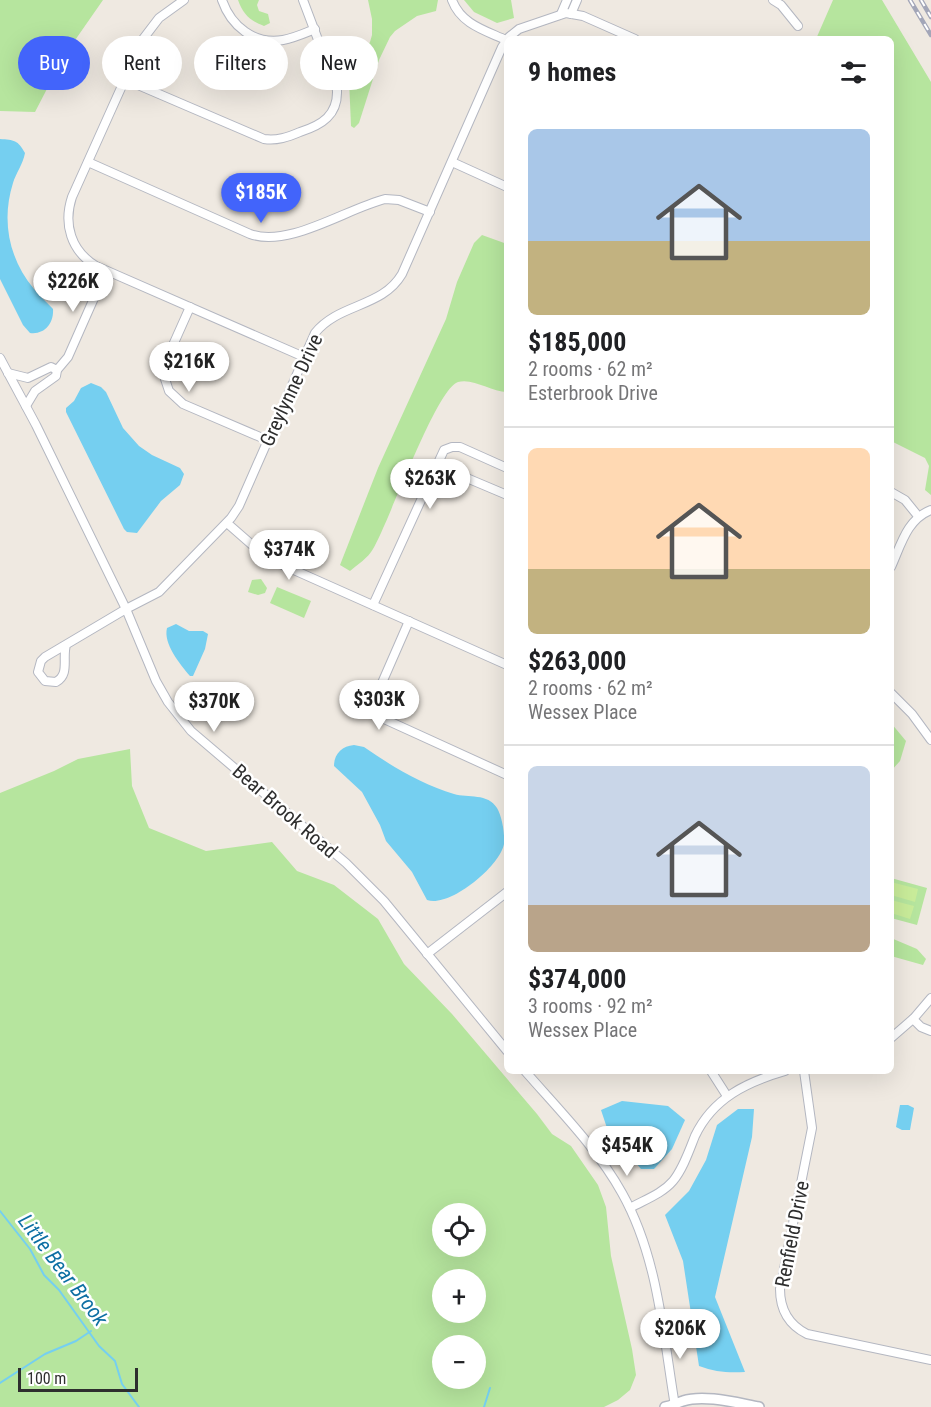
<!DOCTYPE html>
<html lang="en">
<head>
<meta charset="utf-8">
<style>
  body { margin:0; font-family:"Roboto Condensed",sans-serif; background:#f6f6f6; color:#202124; height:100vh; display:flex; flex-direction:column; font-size:22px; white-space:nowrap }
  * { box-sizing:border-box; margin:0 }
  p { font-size:20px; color:#757577 }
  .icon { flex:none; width:33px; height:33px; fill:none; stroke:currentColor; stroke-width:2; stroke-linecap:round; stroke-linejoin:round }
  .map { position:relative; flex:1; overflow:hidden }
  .sheet { position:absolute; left:504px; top:36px; width:390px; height:1038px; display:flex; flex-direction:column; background:#fff; border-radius:9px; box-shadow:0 6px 24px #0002 }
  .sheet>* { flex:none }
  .hud { position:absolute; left:18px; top:36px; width:396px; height:54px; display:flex; gap:12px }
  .fabs { position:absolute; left:432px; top:1203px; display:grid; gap:12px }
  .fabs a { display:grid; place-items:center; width:54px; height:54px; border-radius:50%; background:#fff; box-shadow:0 6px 24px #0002; font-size:30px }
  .scale { position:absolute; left:18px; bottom:15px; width:120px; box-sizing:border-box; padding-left:6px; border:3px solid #2e2e2e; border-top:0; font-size:16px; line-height:21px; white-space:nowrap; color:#2e2e2e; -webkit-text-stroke:4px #fff; paint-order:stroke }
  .price { position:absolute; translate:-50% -51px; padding:0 14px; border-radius:21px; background:#fff; color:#222; font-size:20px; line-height:39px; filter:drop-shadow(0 2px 3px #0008) }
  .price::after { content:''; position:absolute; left:50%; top:36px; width:18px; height:14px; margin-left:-9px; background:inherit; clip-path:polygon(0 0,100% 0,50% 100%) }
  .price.selected { background:#4264fb; color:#fff }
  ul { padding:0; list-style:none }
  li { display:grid; align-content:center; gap:12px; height:318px; padding:0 24px }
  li+li { border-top:2px solid #e0e0e0 }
  li span { display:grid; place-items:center; height:186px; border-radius:9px; color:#555 }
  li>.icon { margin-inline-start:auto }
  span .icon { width:108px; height:108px; fill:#fffc; stroke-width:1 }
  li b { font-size:26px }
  h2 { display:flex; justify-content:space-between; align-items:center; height:72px; padding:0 24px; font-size:26px }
  .tag { padding:0 21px; border-radius:27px; background:#fff; box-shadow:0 6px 24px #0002; font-size:21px; line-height:54px }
  .tag.selected { background:#4264fb; color:#fff }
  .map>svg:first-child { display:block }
  .green { fill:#b6e59e; fill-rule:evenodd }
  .pitch { fill:#c9ec9a }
  .water { fill:#75cff0 }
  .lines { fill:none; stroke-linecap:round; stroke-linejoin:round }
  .stream { stroke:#75cff0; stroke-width:2 }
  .minor-casing { stroke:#b4b7c1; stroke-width:10 }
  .tertiary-casing { stroke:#b4b7c1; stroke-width:12 }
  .minor { stroke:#fff; stroke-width:8 }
  .tertiary { stroke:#fff; stroke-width:9 }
  .rail-casing { stroke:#a3a6b8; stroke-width:4.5 }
  .rail { stroke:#fff; stroke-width:2; stroke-dasharray:7; stroke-linecap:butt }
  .labels { text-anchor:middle; stroke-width:5; stroke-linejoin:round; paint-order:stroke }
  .street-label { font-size:20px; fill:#2e2e2e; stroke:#fff }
  .water-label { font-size:21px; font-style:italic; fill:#0d6fa3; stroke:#fff }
</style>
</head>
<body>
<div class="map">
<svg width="931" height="1407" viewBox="0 0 931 1407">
  <rect width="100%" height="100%" fill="#efe9e1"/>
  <g class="green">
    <path d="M0,0H103L64,56L35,112L0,111Z"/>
    <path d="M238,0H259L257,5L259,11L268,14L270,23L264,26C250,21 243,14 238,0Z"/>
    <path d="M368,0H438L436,11L417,16L395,31L390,37L379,60L359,123L354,128L351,126L349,79L359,59L370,42L372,35V19Z"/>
    <path d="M464,0H511L514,18L497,23L474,12Z"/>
    <path d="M833,0H882L931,82V495L925,490L929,466L925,458L891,441V39H816Z"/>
    <path d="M482,235L507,244V392C491,392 474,378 458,382C436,389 389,522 373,549C368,558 357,565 350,571L340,565L378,468L446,319L457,282L474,243Z"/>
    <path d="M261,579L267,588L265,593L258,595L248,592L252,580Z"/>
    <path d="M277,587L311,601L304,618L270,603Z"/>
    <path d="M891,723L906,741L900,761L891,771Z"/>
    <path d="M130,749L132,786L149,828L206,851L272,842L297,871L334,885L378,919L404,964L452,1014L537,1114L552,1134L571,1146L598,1185L606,1207L611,1256L632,1349L636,1375L630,1390L618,1400L604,1407H0V793L54,771L78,759ZM442,1214H476V1246H442ZM442,1280H476V1312H442ZM442,1346H476V1378H442Z"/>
    <path d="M891,878L927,888L917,925L891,918Z"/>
    <path d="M891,938L917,949L926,959L923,965L891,956Z"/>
  </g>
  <g class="pitch">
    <path d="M891,882L918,889L915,902L891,895Z"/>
    <path d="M891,900L914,906L910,919L891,913Z"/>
  </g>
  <g class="water">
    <path d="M0,139C14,140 18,140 25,153C23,164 16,173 13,183C1,221 9,259 34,289C39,296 47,302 53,309C54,323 45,335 30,333L23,325L0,279Z"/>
    <path d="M91,383L101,387L106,392L123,428L139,446L152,455L180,468L184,474L180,485L161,501L137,533L127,532L124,529L66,412V408L74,401L81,388Z"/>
    <path d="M176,624L189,631H203L208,634L205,649L193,676H190C180,664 163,644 167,628Z"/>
    <path d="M354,745L364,747C391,766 423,785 454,794C468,798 488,793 497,808C502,816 505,834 504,844C500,866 450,908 427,900L412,872L386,841L380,825L362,792L334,766C334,754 342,746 354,745Z"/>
    <path d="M622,1101L668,1106L685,1120L672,1149L654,1169H641L607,1128L601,1110Z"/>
    <path d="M900,1105H908L914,1108L910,1130H902L896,1127Z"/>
    <path d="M738,1109H754L752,1137L715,1297L745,1372C728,1373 715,1372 699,1366L683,1261L665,1215L689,1191L706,1160L717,1125Z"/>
  </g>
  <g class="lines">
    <g class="stream">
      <path d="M0,1211L30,1249L44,1275L59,1290L99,1346L115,1361L122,1384L139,1407"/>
      <path d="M0,1383L45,1354L76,1341L91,1331"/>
      <path d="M484,1407L490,1388"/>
    </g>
    <g class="minor-casing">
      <g id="minor">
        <path d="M184,0L159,18L143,39L72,197C63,224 71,251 96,266L304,357"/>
        <path d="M222,0C231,26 254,45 283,40C294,38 305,33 315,29"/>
        <path d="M452,0C461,24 484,30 506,40"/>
        <path d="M773,0L781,5L798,26"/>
        <path d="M561,14L567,0"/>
        <path d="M571,14L577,0"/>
        <path d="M124,79L264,139C277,141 288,137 300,132C322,125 338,115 337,90L303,0"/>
        <path d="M88,162L250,234C289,248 346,209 385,199L399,200L430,212"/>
        <path d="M452,162L507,187"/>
        <path d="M190,307L165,363V379L169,391L183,404L267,440"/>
        <path d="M0,358L36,425L126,609L156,681L168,702L191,731L346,863L384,901L507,1051"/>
        <path d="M8,373L28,378L51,367L57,370"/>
        <path d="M26,406L35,391L56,376L57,370L68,357L106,271"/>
        <path d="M436,465L507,495"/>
        <path d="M891,492L905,500L918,516"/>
        <path d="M227,523L267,558L507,665"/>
        <path d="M891,567C901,545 907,519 931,510"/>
        <path d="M373,605L444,450L452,447H460L507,468"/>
        <path d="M409,621L371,708V713L507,775"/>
        <path d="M66,645C62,659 70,674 56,682L45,681L38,672L41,661L45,657L126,609L159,592L231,518L239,506L315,333C339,303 382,308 402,274L502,47L509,37L519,29L566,13L583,16L635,39"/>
        <path d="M891,693L912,714L931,740"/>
        <path d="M427,954L507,892"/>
        <path d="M913,1019L921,1027L931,1031"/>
        <path d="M891,1038L914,1018L931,998"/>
        <path d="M525,1071C559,1110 597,1148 622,1193C658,1257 663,1334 675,1406"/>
        <path d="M711,1071L727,1096"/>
        <path d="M804,1071L812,1128L780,1289C780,1310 789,1325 807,1334L931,1360"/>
        <path d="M630,1208C644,1200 662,1194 673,1181C683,1169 689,1151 695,1136C713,1098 747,1082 785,1071"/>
      </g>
    </g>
    <g class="tertiary-casing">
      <path id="tertiary" d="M665,1407C672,1406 676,1403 683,1401C704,1394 737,1403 759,1407"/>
    </g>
    <use href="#minor" class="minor"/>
    <use href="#tertiary" class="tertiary"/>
    <g class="rail-casing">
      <g id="rail">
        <path d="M910,0L931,35"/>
        <path d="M921,0L931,17"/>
      </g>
    </g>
    <use href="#rail" class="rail"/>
  </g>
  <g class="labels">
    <g class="street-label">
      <text transform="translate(291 390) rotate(-65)" y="7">Greylynne Drive</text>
      <text transform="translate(285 811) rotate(41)" y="7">Bear Brook Road</text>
      <text transform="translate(792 1234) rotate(-79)" y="7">Renfield Drive</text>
    </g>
    <g class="water-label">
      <text transform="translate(63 1270) rotate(53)" y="7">Little Bear Brook</text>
    </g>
  </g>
</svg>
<div class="fabs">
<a><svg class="icon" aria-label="locate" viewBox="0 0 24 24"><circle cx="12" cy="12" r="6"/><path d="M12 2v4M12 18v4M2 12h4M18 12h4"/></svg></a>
<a>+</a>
<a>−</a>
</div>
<div class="scale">100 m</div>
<b class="price selected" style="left:261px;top:224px">$185K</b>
<b class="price" style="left:73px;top:313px">$226K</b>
<b class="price" style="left:189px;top:393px">$216K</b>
<b class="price" style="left:430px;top:510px">$263K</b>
<b class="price" style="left:289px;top:581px">$374K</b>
<b class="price" style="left:379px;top:731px">$303K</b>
<b class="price" style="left:214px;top:733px">$370K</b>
<b class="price" style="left:627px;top:1177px">$454K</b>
<b class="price" style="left:680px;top:1360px">$206K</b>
<div class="hud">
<a class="tag selected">Buy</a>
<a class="tag">Rent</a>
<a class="tag">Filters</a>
<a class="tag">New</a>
</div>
<section class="sheet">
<h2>9 homes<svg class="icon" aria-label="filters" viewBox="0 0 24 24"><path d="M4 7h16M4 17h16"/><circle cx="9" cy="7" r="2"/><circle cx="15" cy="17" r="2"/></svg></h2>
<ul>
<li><span style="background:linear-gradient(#a9c7e8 60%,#c2b280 0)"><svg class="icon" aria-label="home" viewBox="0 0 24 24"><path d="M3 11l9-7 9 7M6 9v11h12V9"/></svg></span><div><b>$185,000</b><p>2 rooms · 62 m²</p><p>Esterbrook Drive</p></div></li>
<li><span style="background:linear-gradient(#ffd9b3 65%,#c2b280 0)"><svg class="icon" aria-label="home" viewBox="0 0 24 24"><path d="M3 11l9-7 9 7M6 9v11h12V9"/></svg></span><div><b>$263,000</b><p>2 rooms · 62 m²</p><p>Wessex Place</p></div></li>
<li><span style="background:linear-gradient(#c9d6e8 75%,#b9a48a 0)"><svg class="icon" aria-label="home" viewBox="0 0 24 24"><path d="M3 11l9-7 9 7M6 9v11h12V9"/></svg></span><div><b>$374,000</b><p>3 rooms · 92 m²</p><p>Wessex Place</p></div></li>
</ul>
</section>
</div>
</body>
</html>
